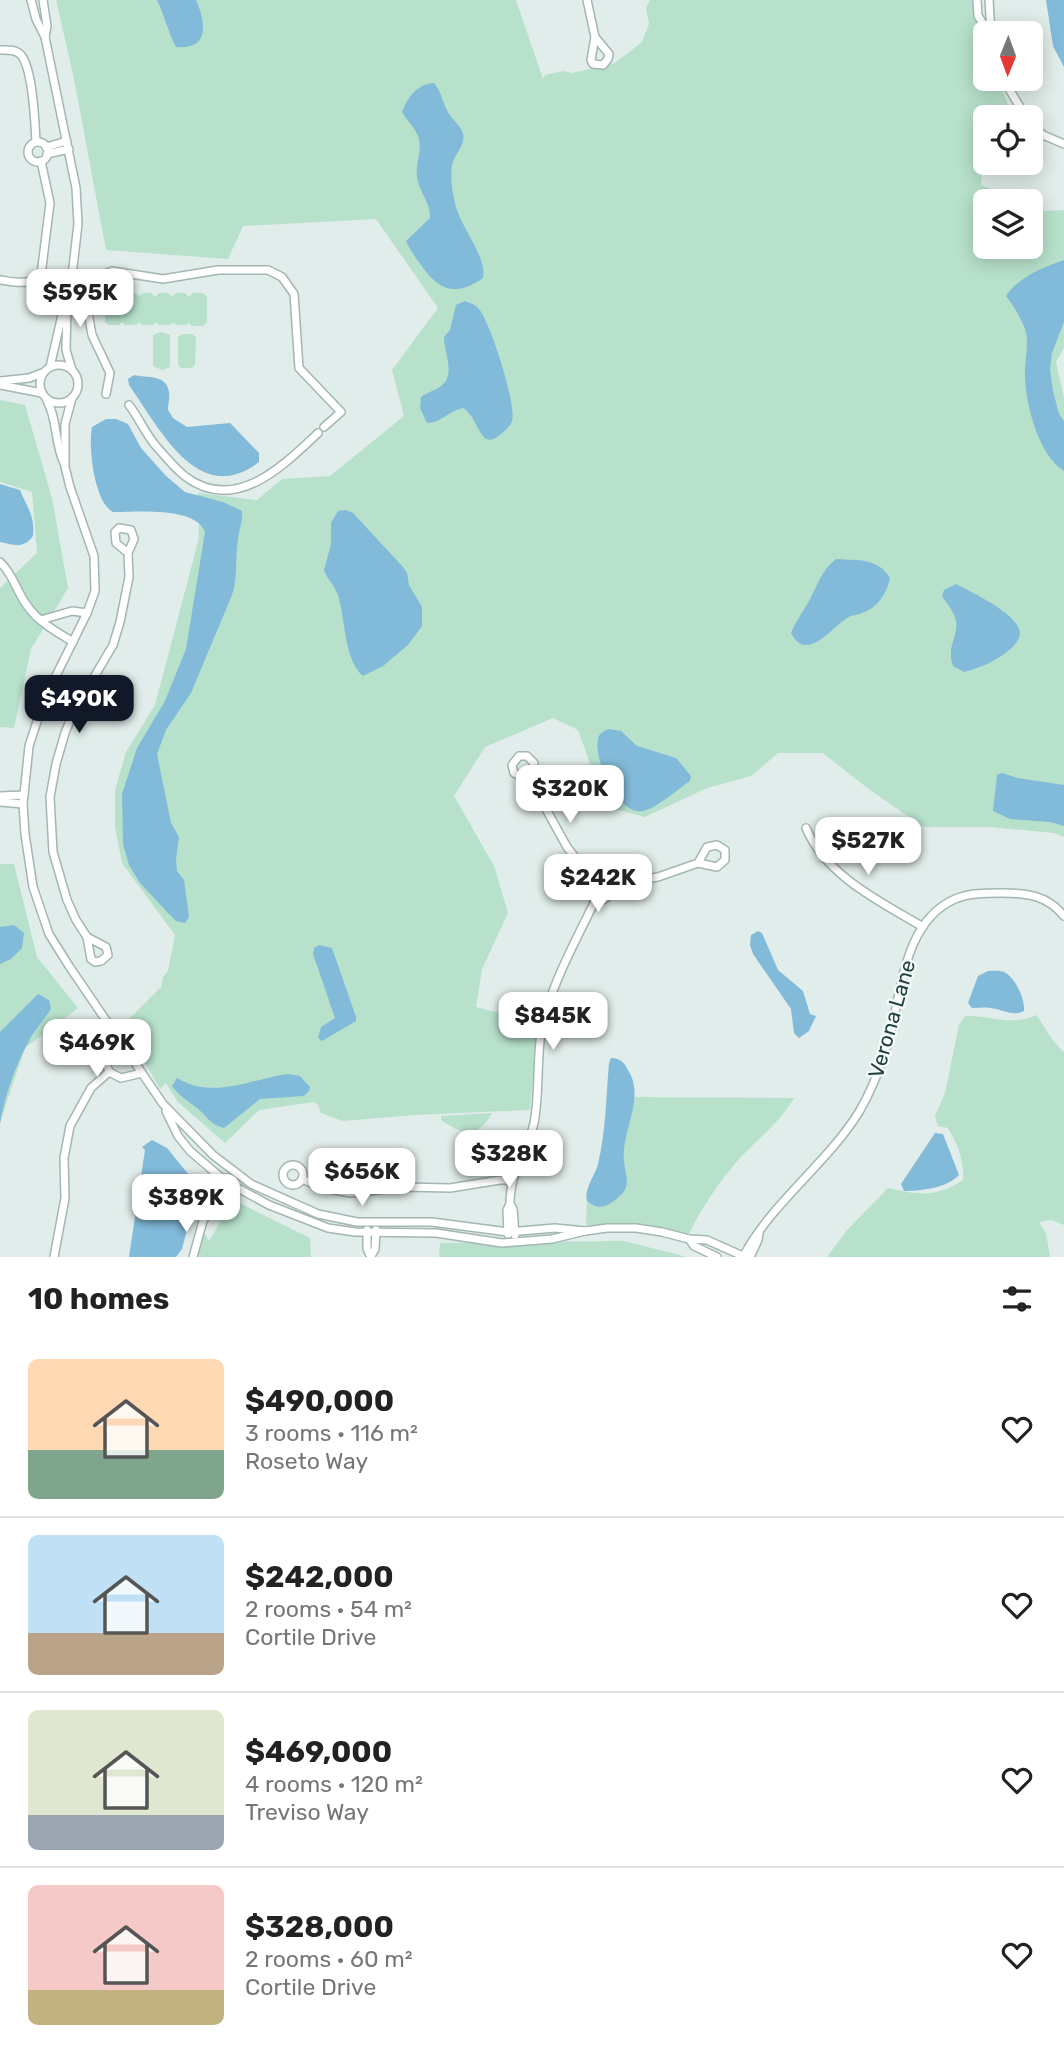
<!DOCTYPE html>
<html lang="en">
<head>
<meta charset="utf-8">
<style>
  body { margin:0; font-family:Rubik,sans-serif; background:#f2f2f2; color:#222; height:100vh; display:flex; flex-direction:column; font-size:26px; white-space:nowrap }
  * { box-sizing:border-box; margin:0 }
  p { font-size:23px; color:#767676 }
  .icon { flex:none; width:38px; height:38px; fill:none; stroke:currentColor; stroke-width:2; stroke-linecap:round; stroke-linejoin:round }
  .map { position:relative; height:1257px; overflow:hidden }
  .side { display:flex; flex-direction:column; background:#fff; flex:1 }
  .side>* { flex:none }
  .needle { width:46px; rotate:181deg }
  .fabs { position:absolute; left:973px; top:21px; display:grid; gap:14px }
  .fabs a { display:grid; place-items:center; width:70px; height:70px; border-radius:10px; background:#fff; box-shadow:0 4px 18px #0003; font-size:35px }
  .price { position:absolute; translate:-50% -60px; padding:0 16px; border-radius:14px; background:#fff; color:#222; font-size:23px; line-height:46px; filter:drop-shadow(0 2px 4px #0008) }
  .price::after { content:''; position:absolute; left:50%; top:42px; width:21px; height:16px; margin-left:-10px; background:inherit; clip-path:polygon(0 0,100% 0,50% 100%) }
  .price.on { background:#111827; color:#fff }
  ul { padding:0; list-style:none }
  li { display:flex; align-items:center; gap:21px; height:175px; padding:0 28px }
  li+li { border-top:2px solid #e0e0e0 }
  li span { display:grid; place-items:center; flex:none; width:196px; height:140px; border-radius:10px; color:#555 }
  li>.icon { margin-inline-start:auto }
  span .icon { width:84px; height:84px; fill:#fffc; stroke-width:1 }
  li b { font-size:30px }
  h2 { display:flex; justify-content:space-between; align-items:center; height:84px; padding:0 28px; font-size:30px }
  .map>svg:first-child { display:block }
  .green { fill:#b7e1cb }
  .water { fill:#82bad9 }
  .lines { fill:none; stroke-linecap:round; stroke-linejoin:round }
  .minor-casing { stroke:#a3b6b3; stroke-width:10 }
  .minor { stroke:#fff; stroke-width:7 }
  .labels { text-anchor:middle; stroke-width:5; stroke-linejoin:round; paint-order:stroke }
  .street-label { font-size:21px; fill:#1f403e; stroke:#f2f9f7 }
</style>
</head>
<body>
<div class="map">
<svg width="1064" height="1257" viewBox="0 0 1064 1257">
  <rect width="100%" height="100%" fill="#e1edea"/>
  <g class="green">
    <path d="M56,0H516L543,79L545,75L563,71L572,73L615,63L642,42L649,24L646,8L650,0H975C974,18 979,23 984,38C988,49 985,67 985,79H998L1013,117H985V163H988L982,171L981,185L1020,201H985V247H1031V206L1044,211L1064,210V348L1056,362L1064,398V837L1054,833L990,827H923L866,787L823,753H778L751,776L707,788L645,817L615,809L598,785L578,730L553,718L485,747L454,796L494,866L508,913L482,969L476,1007L538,1023L530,1110L415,1115L343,1121L321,1113L318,1105L314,1102L259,1110L225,1143L178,1102L166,1083L160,1089L130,1036L137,1034L129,1019L161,987L163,977L168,971L175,935L122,863L115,827V790L126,752L155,705L199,538L198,493L257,500L282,479L330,476L404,416L392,370L438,308L376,219L243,226L228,259L106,250L74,79Z"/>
    <path d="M109,293H117L121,296L125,293H135L139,296L143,293H151L155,297L159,293H168L172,297L176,293H185L189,297L193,293H203L207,297V322L203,326H192L189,323L186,325H176L173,323L169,325H159L156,322L153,325H142L139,322L136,325H125L122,322L119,325H108L105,322V296Z"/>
    <path d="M161,332L170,335V367L162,370L153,366V335Z"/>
    <path d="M182,334H192L196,337L195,365L192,368H181L178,365V337Z"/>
    <path d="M0,400L25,405L52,498L68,588L31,649L14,728L0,727V588L37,553L32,492L0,482Z"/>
    <path d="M0,864H14L37,957L78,1008L25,1048L0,1122Z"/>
    <path d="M1036,1015C1046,1028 1052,1042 1064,1052V1225L1051,1220L1039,1222L1046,1233L1050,1257H827L847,1230L888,1188C918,1195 936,1198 963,1180C964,1160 958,1145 948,1128L938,1126L935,1116L945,1093L959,1025L965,1016C992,1015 1009,1027 1036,1015Z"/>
    <path d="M608,1097L794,1098C780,1122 759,1138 740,1158C719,1182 699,1211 686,1240L622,1224L586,1225L587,1196L602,1159Z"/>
    <path d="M492,1113C479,1138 462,1135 441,1120V1116Z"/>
    <path d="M233,1200L310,1238L311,1257H189L199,1225L209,1241Z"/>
    <path d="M624,1241L687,1257H439L440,1243Z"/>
  </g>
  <g class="water">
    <path d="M157,0H196C206,23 210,50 176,47C168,32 165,16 157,0Z"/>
    <path d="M1046,0H1064V67L1053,46Z"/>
    <path d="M434,83C442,92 442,102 448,112C452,120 461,125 463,134C466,145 454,155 452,165C450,178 452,190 455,203C460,228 487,255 483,278C456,297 439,291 421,265C415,257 410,250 406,241L430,218C431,203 419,192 417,177C415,164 422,152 419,139C416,128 407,121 402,112C408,97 417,84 434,83Z"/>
    <path d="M1064,260V322L1052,353L1050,369L1053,391L1059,414L1064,421V471C1039,456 1026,406 1025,378C1024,363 1030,343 1025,329C1021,318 1013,305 1006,296C1018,277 1044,267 1064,260Z"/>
    <path d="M465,301C470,303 475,304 479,309C490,322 517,405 512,421C510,427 499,437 493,439C480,445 477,416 463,408C449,411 441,423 427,423L420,408L421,397C427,392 435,391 441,386C456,375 444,352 444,337L450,330L456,305Z"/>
    <path d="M134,375C146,378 167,374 169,392C170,398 168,404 168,410L173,418L187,427L230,423L259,453V462C198,509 159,427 129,385L128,379Z"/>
    <path d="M106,419H116L128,424L141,448L166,476L185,492L223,502L242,511C243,521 239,529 238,539C235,557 238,578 232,595L191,693L166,730L157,754L171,823L179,837L176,859L177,871L184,880L189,917L185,923L176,921L168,913L140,883L129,865L123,844L122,794L137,748L165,701L186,649L205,532C196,506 136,512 113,512C94,502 88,446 92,427Z"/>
    <path d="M0,484L20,490C27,508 35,515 33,536C24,549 14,545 0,542Z"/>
    <path d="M346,510L353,513L403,567L407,573L409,585L422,607V626L408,645L383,666L363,676C344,660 345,617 338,595C335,586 327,579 324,570L331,544V523L338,511Z"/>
    <path d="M836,559C859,561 877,557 890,578C886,596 877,608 860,614C856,615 852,615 849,617C834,624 807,665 791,633C796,620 805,610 811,597C819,582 822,570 836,559Z"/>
    <path d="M956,584C971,592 1019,614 1020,633C1020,640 1013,647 1008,651C994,662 980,668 964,672L953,666C946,645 959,637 956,621C954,611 947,604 942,596L944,590Z"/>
    <path d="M609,729L621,731L637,746L676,758L691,776L690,781C676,790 659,807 643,811C619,817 593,759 598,739C599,733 604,731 609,729Z"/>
    <path d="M1002,773L1018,778L1064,785V826L1050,822L1010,819L993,811L997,775Z"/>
    <path d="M14,925L24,933L22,948L11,959L0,964V927Z"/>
    <path d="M758,931L762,933L778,970L803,991L810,1014L816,1016L809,1031L799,1038L794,1033L791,1009L753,954L750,945L751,935Z"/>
    <path d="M319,945L332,948L356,1017V1021L322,1041L318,1038L321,1027L335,1018L313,954L314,948Z"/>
    <path d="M988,971C994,971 1001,970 1006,973C1016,980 1025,999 1024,1011C1013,1017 1002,1009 990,1008C984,1007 978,1008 972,1008L968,1003L978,976Z"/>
    <path d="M38,994L49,1000L51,1009C44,1020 34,1030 29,1041C15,1067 5,1095 0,1124V1032Z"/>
    <path d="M611,1058C620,1058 624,1062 628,1070C644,1095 626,1124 624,1150C621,1175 639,1185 611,1203C601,1209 596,1208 587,1201C584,1188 595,1176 598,1164C606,1131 606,1097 609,1063Z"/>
    <path d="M288,1074L300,1076L310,1087L309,1091L304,1096L260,1099L224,1128C210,1125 207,1116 197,1108C188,1101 179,1096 172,1086L177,1078C213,1100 250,1079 288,1074Z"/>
    <path d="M935,1133L943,1134L959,1175C947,1188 921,1191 904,1191L901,1184Z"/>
    <path d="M152,1140L167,1148L198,1186L182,1249L176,1257H129L145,1150L142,1147Z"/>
  </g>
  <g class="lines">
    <g class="minor-casing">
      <g id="minor">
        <path d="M31,0L36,19L45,37L47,26L43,0"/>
        <path d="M587,0L595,37L591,60L593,64L603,65L608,59L609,54L595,37"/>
        <path d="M977,0L978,16L989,33"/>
        <path d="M989,0L991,33"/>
        <path d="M45,37L76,188L78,224L73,267L50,367"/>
        <path d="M0,50C8,50 15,49 21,55C33,69 35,123 36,142"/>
        <path d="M1003,79L1026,117"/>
        <path d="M1031,124L1043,135L1064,144"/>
        <circle cx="38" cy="152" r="10"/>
        <path d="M1031,145L1043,135"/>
        <path d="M46,147L67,141"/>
        <path d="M47,154L69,149"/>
        <path d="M0,280C15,282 29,286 41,275L50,203L41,161"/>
        <path d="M67,306L66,350L72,370"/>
        <circle cx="59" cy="384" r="19"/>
        <path d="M0,381L29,378L42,373"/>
        <path d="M0,385L42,393"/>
        <path d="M106,394L110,373L92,335L88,312L90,287L98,277L112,271L163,279L218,270H268L282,277L294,294L299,368L341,412L324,427"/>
        <path d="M72,398L65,424V467L70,487L94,556L95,591L87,613L44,700L29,746L23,804L25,834L33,887L49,934L69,966L163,1104L213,1155L251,1184L318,1214L357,1222H432L508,1232L555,1228L585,1231"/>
        <path d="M47,401C58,420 54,443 64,463"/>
        <path d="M129,405C139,418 145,433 156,446C165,456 175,469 186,477C236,514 284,465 318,433"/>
        <path d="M0,562C13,574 16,590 26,604C37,621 55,631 73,642"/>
        <path d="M41,620L72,611L87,613"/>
        <path d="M45,698L75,710"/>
        <path d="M42,704L72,717"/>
        <path d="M531,782L534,763L527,756H519L512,765L514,773L531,782L567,847L593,880"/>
        <path d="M0,796L24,795"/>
        <path d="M0,802L23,804"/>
        <path d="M806,828C826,876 881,902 923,927"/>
        <circle cx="600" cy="889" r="11"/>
        <path d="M611,885L658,877L698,863L717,867L725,860V850L717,845L707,847L698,863"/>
        <path d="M87,937L106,947L108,955L101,961L95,962L91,959L87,937L76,920L67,900L53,852L50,797L56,764L65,733L73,713L113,645L120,622L129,577L128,553L134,539L131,530L119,528L115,532L116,543L128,553"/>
        <path d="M119,1040C108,1050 103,1057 109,1072L121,1078L142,1073"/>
        <path d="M166,1111L178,1136L190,1151L225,1181L269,1205L328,1228L355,1232L436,1233L502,1243L552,1239L585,1231L607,1228H636L662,1232L689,1239L707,1240L745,1257"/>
        <circle cx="293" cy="1175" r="10"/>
        <path d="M302,1179L320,1187L350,1193L403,1187L450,1188L500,1180H511"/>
        <path d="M510,1204C510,1170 527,1154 534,1123C540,1092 536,1059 542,1027C551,985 577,938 596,899"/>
        <path d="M204,1219L234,1182"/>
        <path d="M367,1230V1249L371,1257"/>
        <path d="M508,1234L507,1210L510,1204L513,1209L515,1235"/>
        <path d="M689,1239L694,1246L717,1257"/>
        <path d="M371,1256L375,1249L376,1230"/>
        <path d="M54,1257L65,1198L64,1158L70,1126L91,1088L109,1072"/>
        <path d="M193,1257L206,1210L227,1178"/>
        <path d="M743,1257C772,1202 826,1165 859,1112C871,1092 879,1071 886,1049C902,1001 900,923 955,899C969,893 986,893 1002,893C1027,893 1047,895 1064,916"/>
        <path d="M750,1257L758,1240L759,1233"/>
      </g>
    </g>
    <use href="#minor" class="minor"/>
  </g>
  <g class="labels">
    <g class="street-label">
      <text transform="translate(892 1019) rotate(-74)" y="7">Verona Lane</text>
    </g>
  </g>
</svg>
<div class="fabs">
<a><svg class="needle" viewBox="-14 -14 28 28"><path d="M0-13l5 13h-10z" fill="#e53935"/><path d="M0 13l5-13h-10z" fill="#767676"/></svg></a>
<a><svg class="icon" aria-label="locate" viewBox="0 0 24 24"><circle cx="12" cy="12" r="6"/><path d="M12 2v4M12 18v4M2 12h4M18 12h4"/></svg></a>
<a><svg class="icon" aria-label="layers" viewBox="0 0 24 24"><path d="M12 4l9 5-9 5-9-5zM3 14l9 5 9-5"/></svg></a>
</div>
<b class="price" style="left:80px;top:329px">$595K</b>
<b class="price on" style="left:79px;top:735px">$490K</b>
<b class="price" style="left:570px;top:825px">$320K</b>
<b class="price" style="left:868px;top:877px">$527K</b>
<b class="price" style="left:598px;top:914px">$242K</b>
<b class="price" style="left:553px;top:1052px">$845K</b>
<b class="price" style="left:97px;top:1079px">$469K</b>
<b class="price" style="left:509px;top:1190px">$328K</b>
<b class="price" style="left:362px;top:1208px">$656K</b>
<b class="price" style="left:186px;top:1234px">$389K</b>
</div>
<section class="side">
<h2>10 homes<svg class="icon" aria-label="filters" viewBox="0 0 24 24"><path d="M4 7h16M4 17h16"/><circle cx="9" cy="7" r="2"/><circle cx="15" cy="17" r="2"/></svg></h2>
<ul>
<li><span style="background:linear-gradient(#ffd9b3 65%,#7fa58c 0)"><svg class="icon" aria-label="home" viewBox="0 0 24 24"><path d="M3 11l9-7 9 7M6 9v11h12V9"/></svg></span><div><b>$490,000</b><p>3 rooms · 116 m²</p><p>Roseto Way</p></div><svg class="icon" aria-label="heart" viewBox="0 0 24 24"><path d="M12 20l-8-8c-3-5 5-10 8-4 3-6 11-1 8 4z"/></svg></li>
<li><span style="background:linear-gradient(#bfe0f5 70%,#b9a48a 0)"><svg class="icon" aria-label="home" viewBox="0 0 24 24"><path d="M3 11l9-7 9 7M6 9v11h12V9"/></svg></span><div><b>$242,000</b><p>2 rooms · 54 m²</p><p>Cortile Drive</p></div><svg class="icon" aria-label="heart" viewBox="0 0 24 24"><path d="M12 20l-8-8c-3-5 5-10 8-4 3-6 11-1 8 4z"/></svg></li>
<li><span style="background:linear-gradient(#dfe7d0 75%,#9aa5b1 0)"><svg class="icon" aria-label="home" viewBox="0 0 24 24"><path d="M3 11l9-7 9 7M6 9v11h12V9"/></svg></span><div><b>$469,000</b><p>4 rooms · 120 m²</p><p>Treviso Way</p></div><svg class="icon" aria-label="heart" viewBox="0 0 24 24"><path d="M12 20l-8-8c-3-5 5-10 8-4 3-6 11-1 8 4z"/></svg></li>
<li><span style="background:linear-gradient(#f6c9c9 75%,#c2b280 0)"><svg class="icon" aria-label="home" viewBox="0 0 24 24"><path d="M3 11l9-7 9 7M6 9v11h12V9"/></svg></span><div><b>$328,000</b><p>2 rooms · 60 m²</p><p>Cortile Drive</p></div><svg class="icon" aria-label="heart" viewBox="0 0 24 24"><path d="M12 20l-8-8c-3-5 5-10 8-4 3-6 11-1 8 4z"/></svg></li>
</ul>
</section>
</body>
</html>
